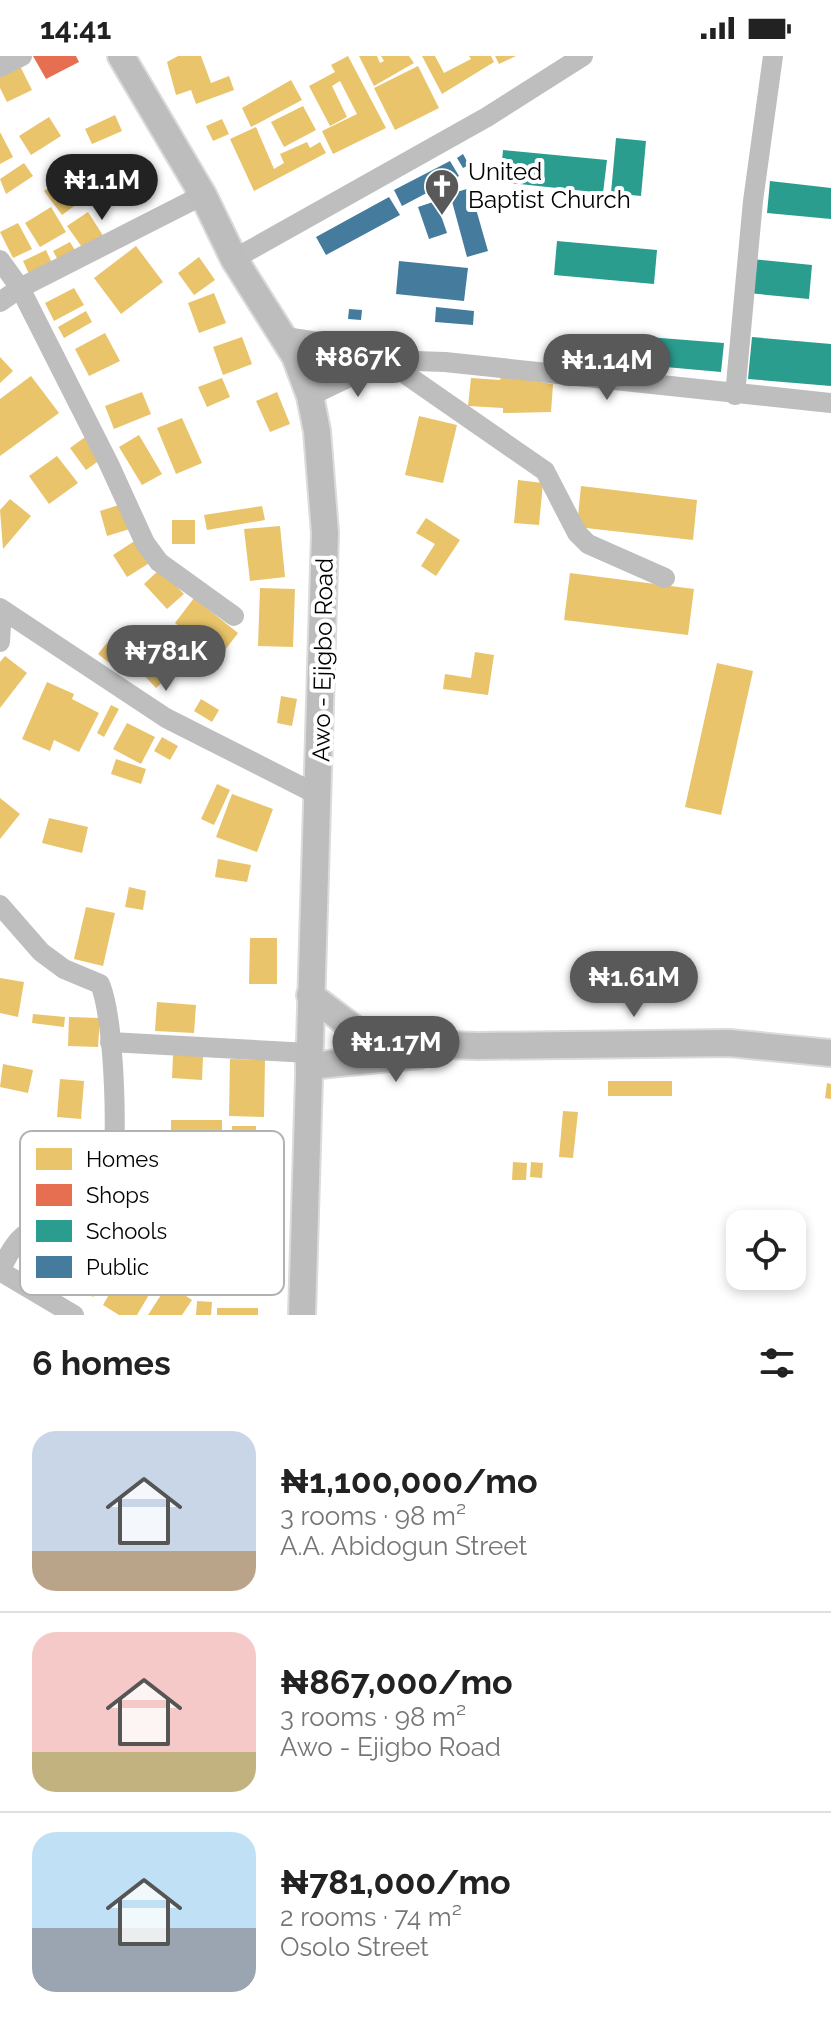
<!DOCTYPE html>
<html lang="en">
<head>
<meta charset="utf-8">
<style>
  body { margin:0; font-family:Raleway,sans-serif; background:#f6f6f6; color:#222; height:100vh; display:flex; flex-direction:column; font-size:30px; white-space:nowrap }
  * { box-sizing:border-box; margin:0 }
  p { font-size:26px; color:#767676 }
  .icon { flex:none; width:44px; height:44px; fill:none; stroke:currentColor; stroke-width:2; stroke-linecap:round; stroke-linejoin:round }
  .map { position:relative; height:1259px; overflow:hidden }
  .details { display:flex; flex-direction:column; background:#fff; flex:1 }
  .details>* { flex:none }
  .fabs { position:absolute; left:726px; top:1154px; display:grid; gap:16px }
  .fabs a { display:grid; place-items:center; width:80px; height:80px; border-radius:16px; background:#fff; box-shadow:0 4px 12px #0003; font-size:40px }
  .price { position:absolute; translate:-50% -68px; padding:0 18px; border-radius:28px; background:#595959; color:#fff; font-size:26px; line-height:52px; filter:drop-shadow(0 2px 4px #0008) }
  .price::after { content:''; position:absolute; left:50%; top:48px; width:24px; height:18px; margin-left:-12px; background:inherit; clip-path:polygon(0 0,100% 0,50% 100%) }
  .price.current { background:#222; color:#fff }
  ul { padding:0; list-style:none }
  li { display:flex; align-items:center; gap:24px; height:200px; padding:0 32px }
  li+li { border-top:2px solid #e0e0e0 }
  li span { display:grid; place-items:center; flex:none; width:224px; height:160px; border-radius:24px; color:#555 }
  li>.icon { margin-inline-start:auto }
  span .icon { width:96px; height:96px; fill:#fffc; stroke-width:1 }
  li b { font-size:34px }
  h2 { display:flex; justify-content:space-between; align-items:center; height:96px; padding:0 32px; font-size:34px }
  .status { display:flex; justify-content:space-between; align-items:center; height:56px; padding:0 40px; background:#fff; direction:ltr }
  .status svg { height:22px; fill:currentColor }
  .map>svg:first-child { display:block }
  .homes { fill:#e9c46a }
  .shops { fill:#e76f51 }
  .schools { fill:#2a9d8f }
  .public { fill:#457b9d }
  .lines { fill:none; stroke-linecap:round; stroke-linejoin:round }
  .major-casing { stroke:#dbdbdb; stroke-width:30 }
  .minor { stroke:#bebebe; stroke-width:20 }
  .major { stroke:#bdbdbd; stroke-width:26 }
  .labels { text-anchor:middle; stroke-width:8; stroke-linejoin:round; paint-order:stroke }
  .poi-label { font-size:24px; fill:#000; stroke:#fff; text-anchor:start }
  .street-label { font-size:24px; fill:#000; stroke:#fff }
  .key { fill:#fff; stroke:#b2b2b2; stroke-width:2 }
  .key-label { font-size:22px; fill:#000 }
</style>
</head>
<body>
<div class="status"><b>14:41</b><svg viewBox="0 0 49 12"><path d="M0 12V9h3v3zM5 12V6h3v6zM10 12V3h3v9zM15 12V0h3v12zM26 1h20v11H26zM47 4h2v5h-2z"/></svg></div>
<div class="map">
<svg width="831" height="1259" viewBox="0 0 831 1259">
  <rect width="100%" height="100%" fill="#fff"/>
  <g class="homes">
    <path d="M178,0H201L211,27L229,20L234,34L196,48L191,34L176,39L167,6Z"/>
    <path d="M348,0L386,72L333,98L322,75L357,58L340,25L332,30L347,61L330,70L309,30L335,16L331,9Z"/>
    <path d="M359,0H377L380,7L384,5L381,0H409L414,7L374,30Z"/>
    <path d="M422,0H435L444,17L471,3L469,0H491L494,6L442,38Z"/>
    <path d="M495,0H516L499,8Z"/>
    <path d="M19,8L32,34L7,46L0,32V17Z"/>
    <path d="M418,10L439,52L395,74L374,32Z"/>
    <path d="M291,24L302,44L251,71L242,52Z"/>
    <path d="M303,50L316,74L284,91L271,66Z"/>
    <path d="M115,59L122,75L92,88L85,73Z"/>
    <path d="M49,61L61,80L31,99L19,80Z"/>
    <path d="M222,63L229,78L213,85L206,70Z"/>
    <path d="M256,71L274,113L284,107L280,98L307,86L310,92L320,86L326,97L254,135L230,83Z"/>
    <path d="M0,76L13,101L0,108Z"/>
    <path d="M135,99L144,119L98,141L88,121Z"/>
    <path d="M24,107L33,120L6,138L0,123Z"/>
    <path d="M70,116L88,140L62,159L44,135Z"/>
    <path d="M51,151L66,176L40,191L25,167Z"/>
    <path d="M88,156L104,181L84,194L67,170Z"/>
    <path d="M18,167L32,193L13,202L0,176Z"/>
    <path d="M70,186L76,196L59,206L53,195Z"/>
    <path d="M136,190L163,226L121,258L94,222Z"/>
    <path d="M46,194L52,207L29,218L23,205Z"/>
    <path d="M199,201L215,224L194,239L178,217Z"/>
    <path d="M74,232L84,249L54,265L45,247Z"/>
    <path d="M214,237L226,267L199,277L188,247Z"/>
    <path d="M86,255L92,266L64,282L58,271Z"/>
    <path d="M105,277L120,305L89,320L75,293Z"/>
    <path d="M242,281L252,308L223,319L213,291Z"/>
    <path d="M0,301L13,315L0,327Z"/>
    <path d="M31,320L59,357L0,400V343Z"/>
    <path d="M501,320L553,328L551,356L503,357V352L468,350L471,322L500,324Z"/>
    <path d="M222,322L230,341L207,351L198,331Z"/>
    <path d="M142,336L151,358L114,373L105,350Z"/>
    <path d="M277,336L290,368L270,376L256,345Z"/>
    <path d="M419,360L457,369L443,427L405,419Z"/>
    <path d="M182,362L202,407L176,418L157,372Z"/>
    <path d="M88,379L104,401L86,414L70,392Z"/>
    <path d="M139,379L162,418L142,429L119,391Z"/>
    <path d="M57,400L78,427L49,448L29,420Z"/>
    <path d="M518,424L543,427L539,469L514,467Z"/>
    <path d="M581,430L697,444L693,484L577,471Z"/>
    <path d="M10,443L31,460L3,493L0,454Z"/>
    <path d="M122,448L130,473L107,480L100,455Z"/>
    <path d="M262,450L265,464L207,474L204,459Z"/>
    <path d="M426,462L460,484L436,520L421,510L435,488L416,477Z"/>
    <rect x="172" y="464" width="23" height="24"/>
    <path d="M280,470L285,521L250,525L244,473Z"/>
    <path d="M136,484L151,506L127,521L113,499Z"/>
    <path d="M160,513L184,538L167,553L144,528Z"/>
    <path d="M570,517L694,533L688,579L564,564Z"/>
    <path d="M260,532L295,533L293,591L258,590Z"/>
    <path d="M194,542L238,577L219,602L175,567Z"/>
    <path d="M111,582L130,597L117,613L98,598Z"/>
    <path d="M475,596L494,599L488,639L443,633L445,618L471,622Z"/>
    <path d="M153,599L171,618L156,632L138,613Z"/>
    <path d="M5,600L27,617L0,652V606Z"/>
    <path d="M717,607L753,615L721,759L685,751Z"/>
    <path d="M47,626L74,638L72,643L99,657L79,696L54,684L50,695L22,683Z"/>
    <path d="M281,640L297,643L292,670L277,667Z"/>
    <path d="M201,643L219,654L212,666L194,655Z"/>
    <path d="M111,649L119,653L104,681L97,677Z"/>
    <path d="M127,667L155,681L141,708L113,693Z"/>
    <path d="M162,681L178,690L170,704L154,695Z"/>
    <path d="M116,703L146,713L141,728L111,718Z"/>
    <path d="M217,728L230,734L214,769L201,763Z"/>
    <path d="M232,738L273,753L257,796L216,781Z"/>
    <path d="M0,742L20,758L0,783Z"/>
    <path d="M49,762L88,771L82,797L42,787Z"/>
    <path d="M218,803L251,809L247,826L215,821Z"/>
    <path d="M129,831L146,835L143,854L125,851Z"/>
    <path d="M86,851L115,857L103,910L74,903Z"/>
    <path d="M250,882H277V928H249Z"/>
    <path d="M0,922L24,926L18,961L0,957Z"/>
    <path d="M157,946L196,949L194,977L155,975Z"/>
    <path d="M33,958L65,961L64,971L32,967Z"/>
    <path d="M69,961L100,962L98,991L68,990Z"/>
    <path d="M173,999L203,1000L202,1024L172,1022Z"/>
    <path d="M230,1003L265,1004L264,1061L229,1060Z"/>
    <path d="M3,1008L33,1014L28,1037L0,1031Z"/>
    <path d="M60,1023L84,1025L81,1063L57,1061Z"/>
    <rect x="608" y="1025" width="64" height="15"/>
    <path d="M827,1027L831,1028V1043L825,1042Z"/>
    <path d="M563,1055L578,1056L573,1102L559,1101Z"/>
    <path d="M171,1064H222V1078L232,1079V1070H256V1100H232V1088L222,1087V1097H171Z"/>
    <path d="M513,1106L527,1107L526,1124H512Z"/>
    <path d="M531,1106L543,1107L542,1122L530,1121Z"/>
    <path d="M91,1187L118,1205L93,1241L66,1222Z"/>
    <path d="M123,1214L153,1232L137,1259H119L103,1249Z"/>
    <path d="M168,1228L192,1244L182,1259H148Z"/>
    <path d="M197,1245L212,1246L211,1259H196Z"/>
    <rect x="217" y="1252" width="41" height="7"/>
  </g>
  <path class="shops" d="M33,0H76L79,6L46,23Z"/>
  <g class="schools">
    <path d="M616,82L646,85L641,140L611,137Z"/>
    <path d="M503,94L607,104L603,137L500,126Z"/>
    <path d="M770,125L831,132V163L767,157Z"/>
    <path d="M557,185L657,194L654,228L554,219Z"/>
    <path d="M751,203L812,209L809,243L748,237Z"/>
    <path d="M623,279L724,287L721,316L621,307Z"/>
    <path d="M752,281L831,288V330L748,323Z"/>
  </g>
  <g class="public">
    <path d="M463,98L469,109L463,112L457,102Z"/>
    <path d="M450,105L459,120L402,150L394,134Z"/>
    <path d="M470,132L488,195L467,201L450,138Z"/>
    <path d="M389,141L400,159L326,199L316,181Z"/>
    <path d="M436,145L447,177L429,183L418,151Z"/>
    <path d="M399,205L468,212L464,245L396,238Z"/>
    <path d="M436,251L474,255L473,269L435,266Z"/>
    <path d="M349,253L362,254L361,264L348,263Z"/>
  </g>
  <g class="lines">
    <g class="major-casing">
      <g id="major">
        <path d="M121,0L203,139L234,203L295,300L310,340L317,375L325,477L302,1259"/>
        <path d="M310,939L364,980L391,987L478,990L729,987L831,997"/>
        <path d="M309,1010L419,999"/>
      </g>
    </g>
    <g class="minor">
      <path d="M0,11L22,0"/>
      <path d="M234,203L487,61L583,0"/>
      <path d="M0,204L20,232L109,408L145,487L159,506L234,560"/>
      <path d="M0,246L20,232L203,139"/>
      <path d="M285,281L345,290L385,304L545,415L577,477L588,488L665,522"/>
      <path d="M735,339L753,145L773,0"/>
      <path d="M310,340L385,304L445,306L831,347"/>
      <path d="M0,552L166,662L320,740"/>
      <path d="M0,586L2,554"/>
      <path d="M0,849L41,896L64,913L100,928C115,964 119,1096 110,1134C81,1152 45,1159 21,1182C12,1190 6,1204 0,1214"/>
      <path d="M110,986L309,997"/>
      <path d="M0,1215L74,1259"/>
    </g>
    <use href="#major" class="major"/>
  </g>
  <defs>
    <g id="church-pin" transform="scale(1.8)"><path d="M0 17L-7.5 6A9.5 9.5 0 1 1 7.5 6Z" fill="#595959" stroke="#fff"/><path d="M-1.2-6h2.4v3.5h3.3v2.4h-3.3V6h-2.4V-.1h-3.3v-2.4h3.3Z" fill="#fff"/></g>
  </defs>
  <g fill-rule="evenodd">
    <use href="#church-pin" x="442" y="130"/>
  </g>
  <g class="labels">
    <g class="poi-label">
      <text x="468" y="124">United<tspan x="468" dy="28">Baptist Church</tspan></text>
    </g>
    <g class="street-label">
      <text transform="translate(323 604) rotate(-89)" y="8">Awo - Ejigbo Road</text>
    </g>
  </g>
  <rect x="20" y="1075" width="264" height="164" rx="12" class="key"/>
  <rect x="36" y="1092" width="36" height="22" fill="#e9c46a"/>
  <rect x="36" y="1128" width="36" height="22" fill="#e76f51"/>
  <rect x="36" y="1164" width="36" height="22" fill="#2a9d8f"/>
  <rect x="36" y="1200" width="36" height="22" fill="#457b9d"/>
  <g class="key-label">
    <text x="86" y="1111">Homes</text>
    <text x="86" y="1147">Shops</text>
    <text x="86" y="1183">Schools</text>
    <text x="86" y="1219">Public</text>
  </g>
</svg>
<div class="fabs">
<a><svg class="icon" aria-label="locate" viewBox="0 0 24 24"><circle cx="12" cy="12" r="6"/><path d="M12 2v4M12 18v4M2 12h4M18 12h4"/></svg></a>
</div>
<b class="price current" style="left:102px;top:166px">₦1.1M</b>
<b class="price" style="left:358px;top:343px">₦867K</b>
<b class="price" style="left:607px;top:346px">₦1.14M</b>
<b class="price" style="left:166px;top:637px">₦781K</b>
<b class="price" style="left:634px;top:963px">₦1.61M</b>
<b class="price" style="left:396px;top:1028px">₦1.17M</b>
</div>
<section class="details">
<h2>6 homes<svg class="icon" aria-label="filters" viewBox="0 0 24 24"><path d="M4 7h16M4 17h16"/><circle cx="9" cy="7" r="2"/><circle cx="15" cy="17" r="2"/></svg></h2>
<ul>
<li><span style="background:linear-gradient(#c9d6e8 75%,#b9a48a 0)"><svg class="icon" aria-label="home" viewBox="0 0 24 24"><path d="M3 11l9-7 9 7M6 9v11h12V9"/></svg></span><div><b>₦1,100,000/mo</b><p>3 rooms · 98 m²</p><p>A.A. Abidogun Street</p></div></li>
<li><span style="background:linear-gradient(#f6c9c9 75%,#c2b280 0)"><svg class="icon" aria-label="home" viewBox="0 0 24 24"><path d="M3 11l9-7 9 7M6 9v11h12V9"/></svg></span><div><b>₦867,000/mo</b><p>3 rooms · 98 m²</p><p>Awo - Ejigbo Road</p></div></li>
<li><span style="background:linear-gradient(#bfe0f5 60%,#9aa5b1 0)"><svg class="icon" aria-label="home" viewBox="0 0 24 24"><path d="M3 11l9-7 9 7M6 9v11h12V9"/></svg></span><div><b>₦781,000/mo</b><p>2 rooms · 74 m²</p><p>Osolo Street</p></div></li>
</ul>
</section>
</body>
</html>
